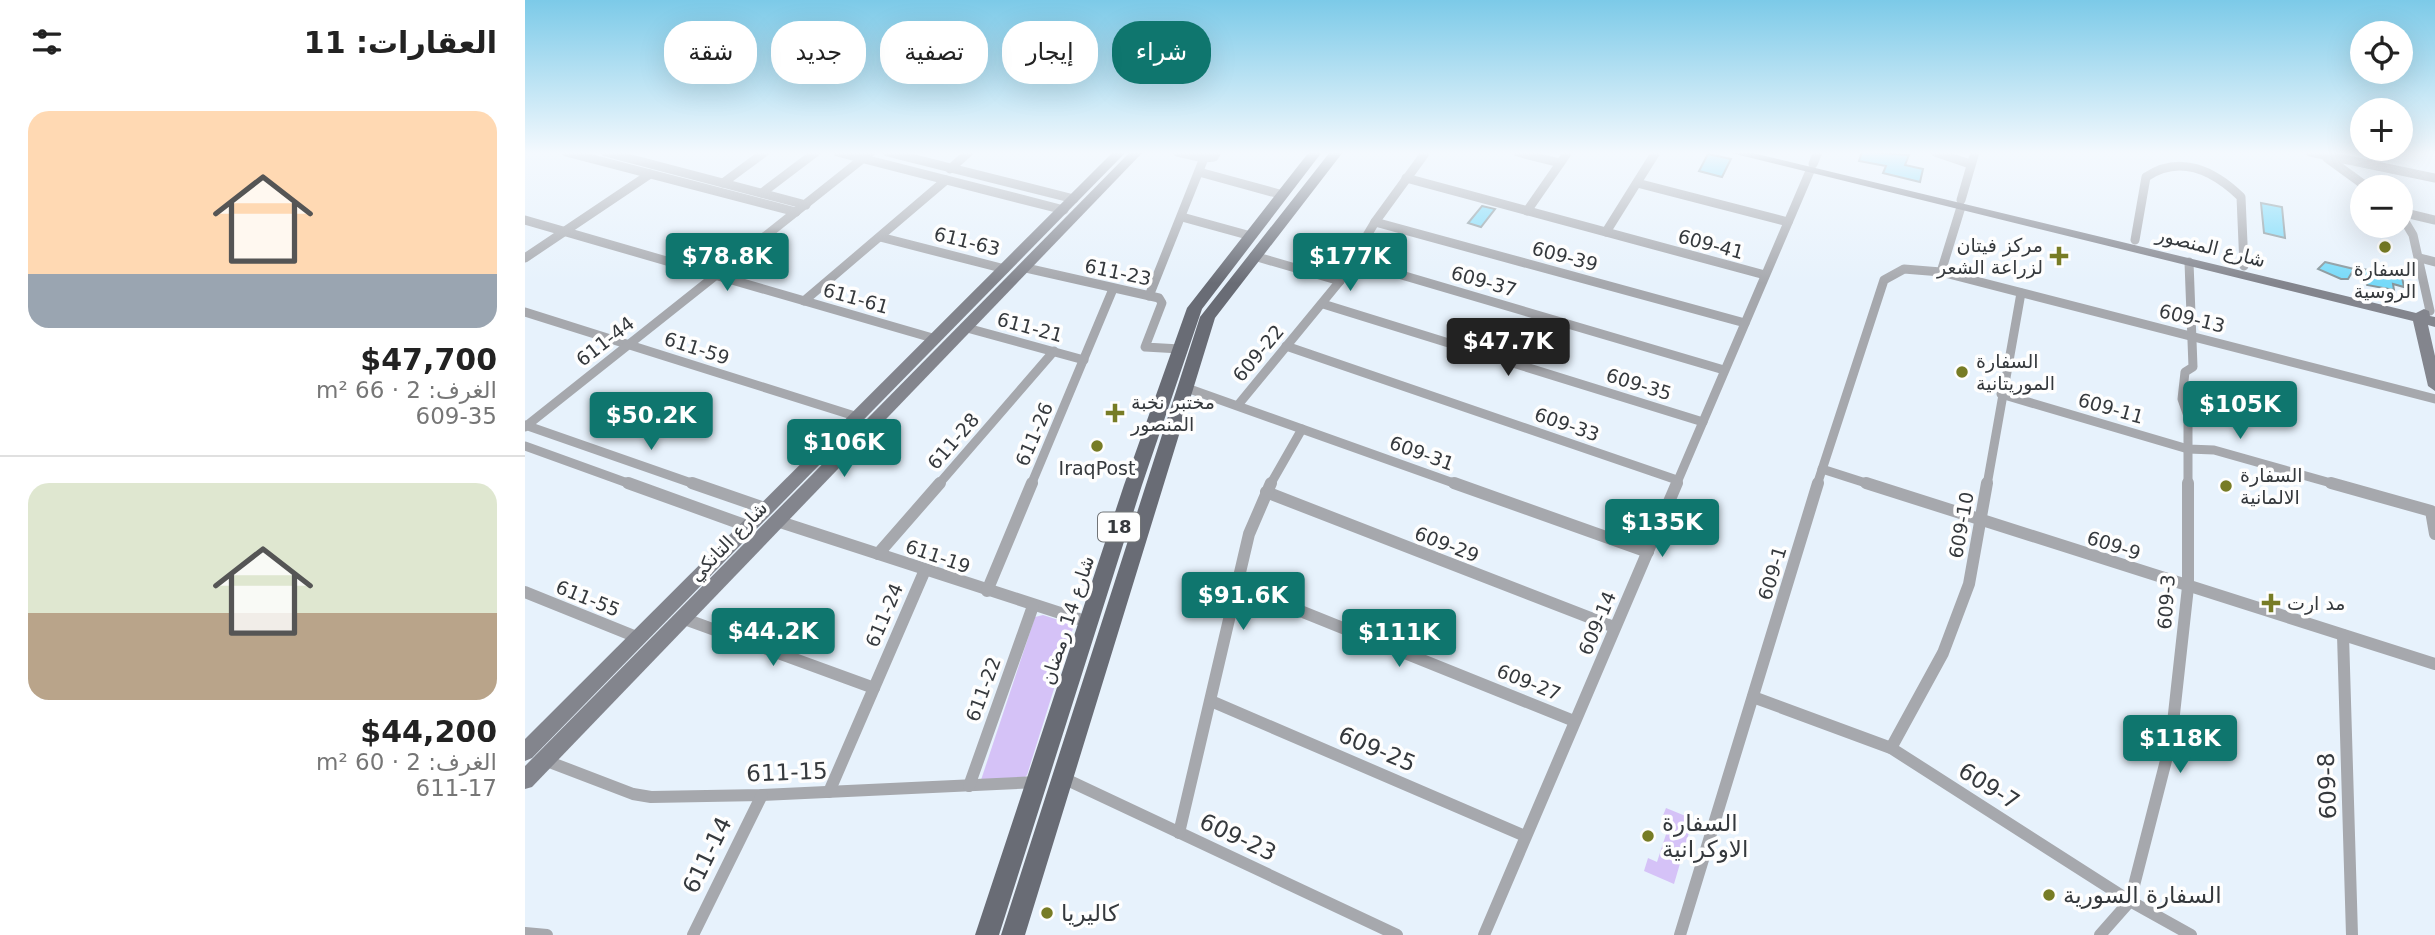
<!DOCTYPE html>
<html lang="ar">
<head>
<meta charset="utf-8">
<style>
  body { margin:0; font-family:"DejaVu Sans","Noto Sans Arabic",sans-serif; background:#f6f6f6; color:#222; direction:rtl; height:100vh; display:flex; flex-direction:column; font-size:26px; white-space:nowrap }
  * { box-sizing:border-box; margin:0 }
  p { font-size:23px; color:#767676 }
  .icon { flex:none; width:38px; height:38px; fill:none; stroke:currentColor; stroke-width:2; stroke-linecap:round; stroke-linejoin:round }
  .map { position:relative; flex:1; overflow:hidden; direction:ltr }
  .panel { display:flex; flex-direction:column; background:#fff; width:525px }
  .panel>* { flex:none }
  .top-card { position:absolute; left:21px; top:21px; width:665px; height:63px; direction:rtl; display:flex; gap:14px }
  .buttons { position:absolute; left:1825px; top:21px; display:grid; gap:14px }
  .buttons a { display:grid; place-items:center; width:63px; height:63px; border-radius:50%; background:#fff; box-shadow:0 7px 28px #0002; font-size:35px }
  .price { position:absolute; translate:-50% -60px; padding:0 16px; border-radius:7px; background:#0f766e; color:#fff; font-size:23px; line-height:46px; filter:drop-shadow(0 2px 4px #0008) }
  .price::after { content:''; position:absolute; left:50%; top:42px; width:21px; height:16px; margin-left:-10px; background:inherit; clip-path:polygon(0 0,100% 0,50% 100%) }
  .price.active { background:#222; color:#fff }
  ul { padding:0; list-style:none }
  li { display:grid; align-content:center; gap:14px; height:371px; padding:0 28px }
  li+li { border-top:2px solid #e0e0e0 }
  li span { display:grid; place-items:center; height:217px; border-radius:21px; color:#555 }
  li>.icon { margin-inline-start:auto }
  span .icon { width:126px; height:126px; fill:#fffc; stroke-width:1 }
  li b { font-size:30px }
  h2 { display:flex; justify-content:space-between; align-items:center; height:84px; padding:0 28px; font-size:30px }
  .pill { padding:0 24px; border-radius:28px; background:#fff; box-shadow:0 7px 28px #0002; font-size:24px; line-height:63px }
  .pill.active { background:#0f766e; color:#fff }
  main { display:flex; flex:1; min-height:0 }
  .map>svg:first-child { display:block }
  .green { fill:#d5c2f7 }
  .building { fill:#76daf9; stroke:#87969b; stroke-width:2 }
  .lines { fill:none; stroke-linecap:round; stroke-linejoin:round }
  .street-far1 { stroke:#a6a8ad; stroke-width:9 }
  .street { stroke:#a6a8ad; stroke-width:12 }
  .secondary { fill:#83858d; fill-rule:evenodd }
  .primary { fill:#696c75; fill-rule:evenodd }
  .poi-dot { fill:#777c25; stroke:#fefefe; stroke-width:2.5 }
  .labels { text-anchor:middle; stroke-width:7; stroke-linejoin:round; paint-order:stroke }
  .shield { fill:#fefefe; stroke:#717477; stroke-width:2 }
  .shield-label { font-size:18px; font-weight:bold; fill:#35393d }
  .street-label { font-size:19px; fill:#35393d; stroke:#fefefe }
  .poi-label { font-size:19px; fill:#35393d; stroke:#fefefe; text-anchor:start }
  .near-street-label { font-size:23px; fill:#35393d; stroke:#fefefe }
  .near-poi-label { font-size:23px; fill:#35393d; stroke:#fefefe; text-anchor:start }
</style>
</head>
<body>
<main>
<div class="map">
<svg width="1910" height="935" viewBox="0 0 1910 935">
  <rect width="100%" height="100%" fill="#e7f2fc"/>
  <g class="green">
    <path d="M518,615L549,625L502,775L498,779L456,780L510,617Z"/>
    <path d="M1141,808L1168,819L1149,884L1119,871L1123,858L1132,862L1145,822L1137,818Z"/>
  </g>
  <g class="building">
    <path d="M1337,152L1384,155L1380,165L1398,169L1395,182L1358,173L1361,166L1334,161Z"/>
    <path d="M1183,154L1206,159L1197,177L1174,171Z"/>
    <path d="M1736,203L1757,207L1760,238L1739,233Z"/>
    <path d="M957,206L970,209L956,227L943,223Z"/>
    <path d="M1800,262L1829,269L1823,279H1816L1793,269Z"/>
    <path d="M1838,269L1877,277L1879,287L1868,284L1869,290L1842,285Z"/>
  </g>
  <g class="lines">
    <g class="street-far1">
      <path d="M41,152L271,212"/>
      <path d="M80,152L281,205"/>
      <path d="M312,152L539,210"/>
      <path d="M362,152L549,199"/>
      <path d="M652,152L679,158L689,157L692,152"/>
      <path d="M992,152L1035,163"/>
      <path d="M1410,152L1445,164"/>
      <path d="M1785,152L1910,178"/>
      <path d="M1802,158L1842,187"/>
      <path d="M1288,164L1293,152"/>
      <path d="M425,169L444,152"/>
      <path d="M674,172L758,195"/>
      <path d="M881,178L1240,275"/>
      <path d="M198,183L240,152"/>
      <path d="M1112,183L1263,222"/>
      <path d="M237,193L291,152"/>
      <path d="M1436,200L1450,152"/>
      <path d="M1002,211L1043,152"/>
      <path d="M1876,212L1910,220"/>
      <path d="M1876,215L1888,235L1905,311"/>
      <path d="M657,217L726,236"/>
      <path d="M0,220L411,339"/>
      <path d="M850,222L1220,323"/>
      <path d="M1081,232L1131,152"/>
      <path d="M355,237L480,269"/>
      <path d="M1610,240L1621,177C1655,154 1689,171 1716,197L1719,266"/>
      <path d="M729,256L815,281"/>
      <path d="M0,258L125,174"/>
      <path d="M1895,258L1910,262"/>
      <path d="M829,261L1199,370"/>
      <path d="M501,268L634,298L637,303L620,347L655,349"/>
      <path d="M1416,272L1436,207"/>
      <path d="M624,296L679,158"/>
      <path d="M279,301L421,180"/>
      <path d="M798,304L1178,422"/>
      <path d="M0,312L333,417"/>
      <path d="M442,328L559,360"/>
      <path d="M761,346L1152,480"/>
      <path d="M659,387L934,485"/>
      <path d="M1476,394L1663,449L1689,450L1813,485"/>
      <path d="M713,405L815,281L850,222L901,152"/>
      <path d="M0,425L172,485"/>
      <path d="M0,427L346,152"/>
      <path d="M0,446L108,485"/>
      <path d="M1297,469L1347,485"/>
      <path d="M413,485L529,351"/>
      <path d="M506,485L588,289"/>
      <path d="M745,485L777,429"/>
      <path d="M1151,485L1285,171"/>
      <path d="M1292,485L1359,280L1379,269L1416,272L1910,399"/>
      <path d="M1462,485L1496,293"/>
      <path d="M1663,485V416L1657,399L1660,372L1668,367L1664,262"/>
    </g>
    <g class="street">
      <path d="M103,483L225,527"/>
      <path d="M167,483L242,509"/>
      <path d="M929,483L1123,552"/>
      <path d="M1341,483L1910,664"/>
      <path d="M1806,483L1906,511L1910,534"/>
      <path d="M741,492L1089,627"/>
      <path d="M252,521L563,622"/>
      <path d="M353,554L415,483"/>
      <path d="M711,585L1049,721"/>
      <path d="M462,591L507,483"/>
      <path d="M0,592L114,638"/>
      <path d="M157,618L349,688"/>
      <path d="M1818,635L1827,935"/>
      <path d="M1228,697L1366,748L1605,901L1666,935"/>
      <path d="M686,701L1000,836"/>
      <path d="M1366,748L1418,653L1444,584L1462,483"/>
      <path d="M19,760L108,794L126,797L237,795L513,782"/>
      <path d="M536,777L872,935"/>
      <path d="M444,786L508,606"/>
      <path d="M304,792L400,570"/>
      <path d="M654,833L724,534L746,483"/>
      <path d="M0,933L22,935"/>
      <path d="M168,935L237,795"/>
      <path d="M959,935L1152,483"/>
      <path d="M1155,935L1293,483"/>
      <path d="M1575,935L1605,901L1646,741L1663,587V483"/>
    </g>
    <g class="secondary">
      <path d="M588,152H601L7,758L0,761V739Z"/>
      <path d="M605,152H618L7,787L0,789V766Z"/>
      <path d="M1202,152H1224L1891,313L1899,309L1904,311L1905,316L1910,317V327L1903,325L1910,356V391L1903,386L1888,321Z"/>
    </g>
    <g class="primary">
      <path d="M784,152H797L677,309L617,485L474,935H450L599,485L662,308Z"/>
      <path d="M805,152H818L690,318L500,935H476L675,317Z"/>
    </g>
  </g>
  <linearGradient id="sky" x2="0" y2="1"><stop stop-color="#7ccae8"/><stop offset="0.54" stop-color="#f4f9fe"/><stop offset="1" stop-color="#f4f9fe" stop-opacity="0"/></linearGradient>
  <rect width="1910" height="283" fill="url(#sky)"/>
  <g class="poi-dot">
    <circle cx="1860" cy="247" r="7"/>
    <path d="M1530.5 245.5h7v7h7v7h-7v7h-7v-7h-7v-7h7z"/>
    <circle cx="1437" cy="372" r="7"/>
    <path d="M586.5 402.5h7v7h7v7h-7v7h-7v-7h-7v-7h7z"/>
    <circle cx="572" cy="446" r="7"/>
    <circle cx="1701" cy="486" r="7"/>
    <path d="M1742.5 592.5h7v7h7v7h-7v7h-7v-7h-7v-7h7z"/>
    <circle cx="1123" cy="836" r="7"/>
    <circle cx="1524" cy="895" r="7"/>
    <circle cx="522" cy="913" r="7"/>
  </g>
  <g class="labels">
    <rect class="shield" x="573" y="512.5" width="42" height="29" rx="5"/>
    <g class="shield-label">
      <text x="594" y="533">18</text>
    </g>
    <g class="street-label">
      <text transform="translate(442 241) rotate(14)" y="7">611-63</text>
      <text transform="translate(1186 244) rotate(15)" y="7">609-41</text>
      <text transform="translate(1686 247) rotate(14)" y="7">شارع المنصور</text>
      <text transform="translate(1040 256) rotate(15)" y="7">609-39</text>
      <text transform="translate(593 272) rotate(12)" y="7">611-23</text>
      <text transform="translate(959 281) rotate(16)" y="7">609-37</text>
      <text transform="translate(331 298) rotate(16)" y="7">611-61</text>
      <text transform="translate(1667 318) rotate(14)" y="7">609-13</text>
      <text transform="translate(505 327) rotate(15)" y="7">611-21</text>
      <text transform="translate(80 341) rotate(-38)" y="7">611-44</text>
      <text transform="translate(172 348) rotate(18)" y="7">611-59</text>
      <text transform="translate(733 353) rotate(-50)" y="7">609-22</text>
      <text transform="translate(1114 384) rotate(17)" y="7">609-35</text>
      <text transform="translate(1586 408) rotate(16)" y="7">609-11</text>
      <text transform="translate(1042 424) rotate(19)" y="7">609-33</text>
      <text transform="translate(509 434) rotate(-67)" y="7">611-26</text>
      <text transform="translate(428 441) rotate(-49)" y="7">611-28</text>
      <text transform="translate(897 453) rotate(20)" y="7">609-31</text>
      <text transform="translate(1436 525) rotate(-80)" y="7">609-10</text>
      <text transform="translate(203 541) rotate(-46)" y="7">شارع التانكي</text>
      <text transform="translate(922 544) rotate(21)" y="7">609-29</text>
      <text transform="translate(1589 545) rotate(18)" y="7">609-9</text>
      <text transform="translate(413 556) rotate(19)" y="7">611-19</text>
      <text transform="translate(1247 573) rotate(-73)" y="7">609-1</text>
      <text transform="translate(63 598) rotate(22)" y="7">611-55</text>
      <text transform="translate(1641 602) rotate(-86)" y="7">609-3</text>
      <text transform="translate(359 615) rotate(-67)" y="7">611-24</text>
      <text transform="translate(542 620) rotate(-72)" y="7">شارع 14 رمضان</text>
      <text transform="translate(1072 623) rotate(-67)" y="7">609-14</text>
      <text transform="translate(1004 682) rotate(22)" y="7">609-27</text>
      <text transform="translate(458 689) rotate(-70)" y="7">611-22</text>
    </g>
    <g class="poi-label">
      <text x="1518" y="252" text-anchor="end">مركز فيتان<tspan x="1518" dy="22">لزراعة الشعر</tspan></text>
      <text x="1860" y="276" text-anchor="middle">السفارة<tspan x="1860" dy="22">الروسية</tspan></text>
      <text x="1451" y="368">السفارة<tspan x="1451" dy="22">الموريتانية</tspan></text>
      <text x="606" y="409">مختبر نخبة<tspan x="606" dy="22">المنصور</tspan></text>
      <text x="572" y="475" text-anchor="middle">IraqPost</text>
      <text x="1715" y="482">السفارة<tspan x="1715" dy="22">الالمانية</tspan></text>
      <text x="1762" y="610">مد ارت</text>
    </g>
    <g class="near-street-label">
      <text transform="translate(852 749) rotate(23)" y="8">609-25</text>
      <text transform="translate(262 772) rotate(-2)" y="8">611-15</text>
      <text transform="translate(1464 786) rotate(32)" y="8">609-7</text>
      <text transform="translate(1802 786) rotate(-92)" y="8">609-8</text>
      <text transform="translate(713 837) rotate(25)" y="8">609-23</text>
      <text transform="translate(182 855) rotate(-64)" y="8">611-14</text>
    </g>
    <g class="near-poi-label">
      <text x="1137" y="831">السفارة<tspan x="1137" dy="26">الاوكرانية</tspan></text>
      <text x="1538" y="903">السفارة السورية</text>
      <text x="536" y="921">كاليريا</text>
    </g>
  </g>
</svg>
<div class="buttons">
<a><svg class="icon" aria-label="locate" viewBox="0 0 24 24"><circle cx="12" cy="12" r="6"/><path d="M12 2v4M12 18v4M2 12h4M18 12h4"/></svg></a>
<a>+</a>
<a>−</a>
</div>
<b class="price" style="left:202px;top:293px">$78.8K</b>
<b class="price" style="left:825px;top:293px">$177K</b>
<b class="price active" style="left:983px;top:378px">$47.7K</b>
<b class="price" style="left:1715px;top:441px">$105K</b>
<b class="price" style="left:126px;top:452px">$50.2K</b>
<b class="price" style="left:319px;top:479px">$106K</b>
<b class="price" style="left:1137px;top:559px">$135K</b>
<b class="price" style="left:718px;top:632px">$91.6K</b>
<b class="price" style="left:248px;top:668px">$44.2K</b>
<b class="price" style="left:874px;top:669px">$111K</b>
<b class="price" style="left:1655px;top:775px">$118K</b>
<div class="top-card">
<a class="pill active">شراء</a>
<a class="pill">إيجار</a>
<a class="pill">تصفية</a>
<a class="pill">جديد</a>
<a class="pill">شقة</a>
</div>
</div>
<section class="panel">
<h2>العقارات: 11<svg class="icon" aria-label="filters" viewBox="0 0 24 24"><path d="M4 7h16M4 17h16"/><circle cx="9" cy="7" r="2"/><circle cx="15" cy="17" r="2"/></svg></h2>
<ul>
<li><span style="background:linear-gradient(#ffd9b3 75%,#9aa5b1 0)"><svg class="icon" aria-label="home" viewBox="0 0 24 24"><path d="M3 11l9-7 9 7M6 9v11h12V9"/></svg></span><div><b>$47,700</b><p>الغرف: 2 · 66 m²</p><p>609-35</p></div></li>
<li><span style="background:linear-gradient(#dfe7d0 60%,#b9a48a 0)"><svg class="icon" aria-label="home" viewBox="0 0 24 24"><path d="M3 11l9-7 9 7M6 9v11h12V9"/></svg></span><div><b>$44,200</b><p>الغرف: 2 · 60 m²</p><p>611-17</p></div></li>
</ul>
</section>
</main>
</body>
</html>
